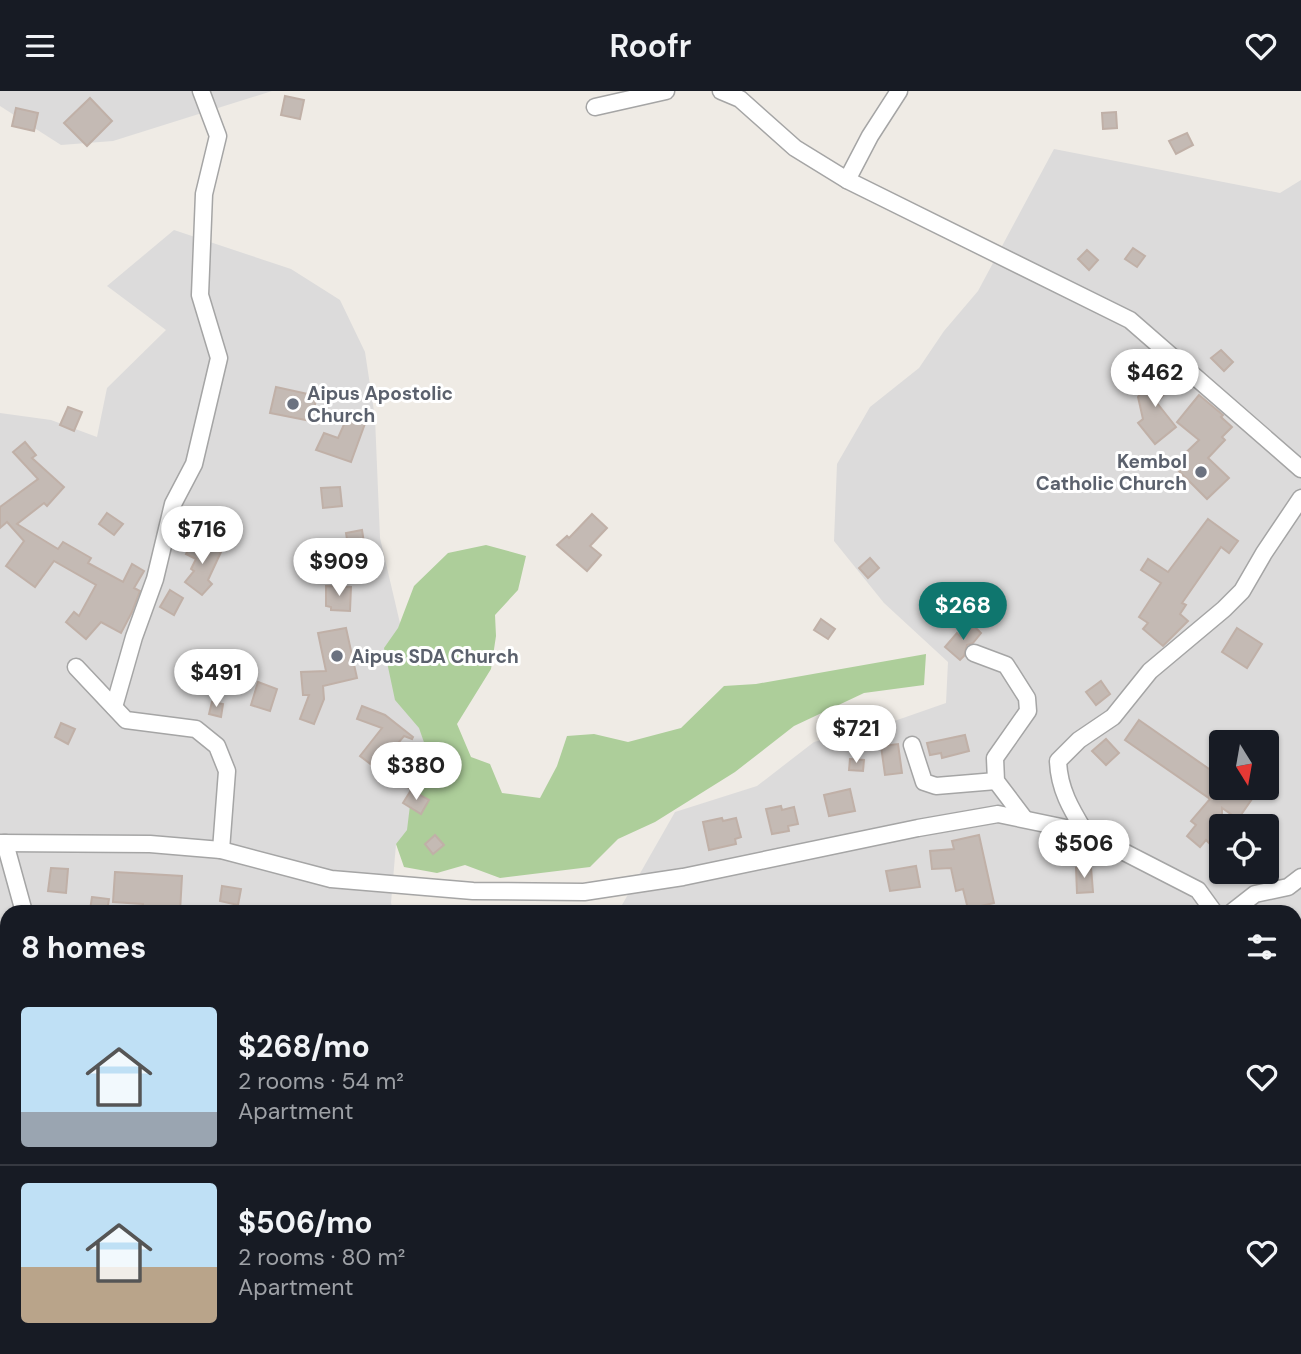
<!DOCTYPE html>
<html lang="en">
<head>
<meta charset="utf-8">
<style>
  body { margin:0; font-family:"DM Sans",sans-serif; background:#20242c; color:#f1f3f6; height:100vh; display:flex; flex-direction:column; font-size:26px; white-space:nowrap }
  * { box-sizing:border-box; margin:0 }
  p { font-size:23px; color:#9ea1a6 }
  .icon { flex:none; width:38px; height:38px; fill:none; stroke:currentColor; stroke-width:2; stroke-linecap:round; stroke-linejoin:round }
  .map { position:relative; flex:1; overflow:hidden }
  .details { position:absolute; left:0px; top:814px; width:1302px; height:450px; display:flex; flex-direction:column; background:#171b24; border-radius:21px 21px 0 0; box-shadow:0 2px 5px #0004 }
  .details>* { flex:none }
  .needle { width:46px; rotate:169deg }
  .fabs { position:absolute; left:1209px; top:639px; display:grid; gap:14px }
  .fabs a { display:grid; place-items:center; width:70px; height:70px; border-radius:7px; background:#171b24; box-shadow:0 2px 5px #0004; font-size:35px }
  .price { position:absolute; translate:-50% -60px; padding:0 16px; border-radius:24px; background:#fff; color:#222; font-size:23px; line-height:46px; filter:drop-shadow(0 2px 4px #0008) }
  .price::after { content:''; position:absolute; left:50%; top:42px; width:21px; height:16px; margin-left:-10px; background:inherit; clip-path:polygon(0 0,100% 0,50% 100%) }
  .price.current { background:#0f766e; color:#fff }
  ul { padding:0; list-style:none }
  li { display:flex; align-items:center; gap:21px; height:175px; padding:0 21px }
  li+li { border-top:2px solid #363941 }
  li span { display:grid; place-items:center; flex:none; width:196px; height:140px; border-radius:7px; color:#555 }
  li>.icon { margin-inline-start:auto }
  span .icon { width:84px; height:84px; fill:#fffc; stroke-width:1 }
  li b { font-size:30px }
  h2 { display:flex; justify-content:space-between; align-items:center; height:84px; padding:0 21px; font-size:30px }
  header { display:flex; justify-content:space-between; align-items:center; height:91px; padding:0 21px; background:#171b24; font-size:32px; font-weight:600 }
  .map>svg:first-child { display:block }
  .residential { fill:#dcdbdb; fill-rule:evenodd }
  .education { fill:#fefcde }
  .grass { fill:#cee8ab }
  .forest { fill:#adce9a }
  .building { fill:#c4bab4; stroke:#c0b0a7; stroke-width:2 }
  .lines { fill:none; stroke-linecap:round; stroke-linejoin:round }
  .minor-casing { stroke:#a5a5a5; stroke-width:19 }
  .minor { stroke:#fff; stroke-width:16 }
  .worship-dot { fill:#6b7280; stroke:#fff; stroke-width:2.5 }
  .labels { text-anchor:middle; stroke-width:6; stroke-linejoin:round; paint-order:stroke }
  .worship-label { font-size:19px; font-weight:bold; fill:#5b616d; stroke:#fff; text-anchor:start }
</style>
</head>
<body>
<header><svg class="icon" aria-label="menu" viewBox="0 0 24 24"><path d="M4 6h16M4 12h16M4 18h16"/></svg>Roofr<svg class="icon" aria-label="heart" viewBox="0 0 24 24"><path d="M12 20l-8-8c-3-5 5-10 8-4 3-6 11-1 8 4z"/></svg></header>
<div class="map">
<svg width="1301" height="1263" viewBox="0 0 1301 1263">
  <rect width="100%" height="100%" fill="#efebe5"/>
  <g class="residential">
    <path d="M0,0H272L113,50L61,54L0,15Z"/>
    <path d="M1054,58L1280,102L1301,89V1150L1295,1146V821H618L675,721L757,695L814,651L883,634L946,612L948,571L884,512L834,450L837,373L870,316L919,277L944,240L978,200ZM1222,651H1267V696H1222ZM1222,735H1267V780H1222Z"/>
    <path d="M174,139L291,178L340,209L365,261L375,327L380,447L403,545L429,635L446,722L396,753L391,812L394,821H7V1242L0,1246V322L51,329L97,346L107,297L166,239L107,195Z"/>
    <path d="M174,1257V1256L461,1257L448,1263H174Z"/>
    <path d="M622,1257H970L922,1263H632Z"/>
    <path d="M999,1257L1204,1256V1263H1012Z"/>
  </g>
  <path class="education" d="M1295,971L1301,972V1043L1295,1045Z"/>
  <path class="grass" d="M1295,1146L1301,1150V1263H1204V1257L1295,1256Z"/>
  <path class="forest" d="M486,454L526,465L518,499L495,524L496,545L491,578L457,633L471,666L490,673L502,702L540,707L557,675L567,645L594,643L628,651L681,637L724,595L756,593L926,563L924,594L864,602L794,635L735,681L655,731L618,748L590,776L500,787L465,774L437,782L404,776L396,753L407,739L411,706L433,677L419,637L395,609L384,557L398,537L414,495L448,462Z"/>
  <g class="building">
    <path d="M285,5L304,9L300,28L281,24Z"/>
    <path d="M90,7L112,30L87,55L64,32Z"/>
    <path d="M16,17L38,22L34,40L12,35Z"/>
    <path d="M1116,21L1117,37L1103,38L1102,22Z"/>
    <path d="M1187,42L1193,54L1176,63L1169,50Z"/>
    <path d="M1133,157L1145,165L1137,176L1125,168Z"/>
    <path d="M1087,159L1098,169L1089,179L1078,168Z"/>
    <path d="M1221,259L1233,271L1224,280L1211,267Z"/>
    <path d="M1158,280L1173,292L1157,312L1176,336L1155,353L1138,332L1143,328L1138,306Z"/>
    <path d="M276,296L317,305L311,330L270,322Z"/>
    <path d="M1199,304L1223,324L1221,326L1232,336L1222,346L1225,349L1208,367L1229,387L1207,408L1173,374L1199,349L1177,331Z"/>
    <path d="M68,316L82,321L74,340L60,334Z"/>
    <path d="M350,320L367,327L351,371L316,359L324,342L338,347Z"/>
    <path d="M25,351L36,364L32,367L64,396L47,415L44,412L17,433L58,458L63,451L91,467L88,472L123,491L132,473L144,480L134,497L140,500L132,521L121,542L101,531L86,548L66,531L74,521L79,525L96,494L54,470L35,496L6,475L24,450L7,431L0,437V416L38,388L13,361Z"/>
    <path d="M340,396L342,415L323,417L321,397Z"/>
    <path d="M107,422L123,433L114,444L99,433Z"/>
    <path d="M592,423L607,437L590,455L601,464L587,480L557,454L567,445L569,447Z"/>
    <path d="M1208,428L1238,450L1229,462L1221,456L1182,512L1186,514L1180,523L1188,530L1163,555L1143,538L1148,532L1139,526L1161,492L1141,479L1148,468L1168,481Z"/>
    <path d="M362,439L365,458L349,461L346,442Z"/>
    <path d="M193,449L221,461L208,489L212,493L202,504L185,491L194,480L191,478L196,468L186,463Z"/>
    <path d="M870,467L879,477L868,487L859,477Z"/>
    <path d="M326,495L351,496L350,520L331,519V516L326,515Z"/>
    <path d="M170,499L183,507L174,524L160,516Z"/>
    <path d="M821,528L835,538L828,548L814,539Z"/>
    <path d="M973,534L981,542L973,552L967,554L964,565L960,569L945,556L957,542L962,547Z"/>
    <path d="M346,537L357,587L323,595L324,608L314,633L300,628L309,604H303L301,581L326,580L318,542Z"/>
    <path d="M1237,537L1262,553L1247,577L1222,561Z"/>
    <path d="M1101,590L1110,603L1096,614L1086,601Z"/>
    <path d="M258,591L277,598L270,620L251,614Z"/>
    <path d="M212,611L223,613L221,626L209,623Z"/>
    <path d="M362,615L385,624L413,646L412,648L404,645L398,652L427,675L409,697L380,674L377,678L360,665L382,637L357,628Z"/>
    <path d="M1139,629L1222,687V696H1235L1252,708L1238,728L1222,717V739L1210,753L1206,749L1200,756L1187,745L1196,734L1191,730L1210,708L1125,649Z"/>
    <path d="M61,632L75,638L68,653L55,646Z"/>
    <path d="M965,644L969,660L942,667L941,662L930,664L927,652Z"/>
    <path d="M1106,648L1119,662L1106,674L1092,660Z"/>
    <path d="M898,653L902,682L885,684L881,655Z"/>
    <path d="M850,668L864,669L863,680L849,679Z"/>
    <path d="M850,698L855,720L829,725L824,704Z"/>
    <path d="M411,699L429,709L421,723L403,712Z"/>
    <path d="M781,715L782,719L794,716L798,733L788,735L789,740L772,743L766,718Z"/>
    <path d="M722,727L723,730L736,727L741,746L735,748L736,753L709,759L703,731Z"/>
    <path d="M435,744L444,754L433,763L425,753Z"/>
    <path d="M979,744L994,812L968,818L963,798L956,800L951,777L932,778L930,760L954,758L952,750Z"/>
    <path d="M916,775L920,796L890,800L886,780Z"/>
    <path d="M1091,776L1093,801L1077,802L1076,777Z"/>
    <path d="M51,777L68,778L66,802L48,800Z"/>
    <path d="M115,781L182,785L180,821H143V813L113,811Z"/>
    <path d="M222,795L241,798L238,814L220,810Z"/>
    <path d="M92,806L109,808L107,821L90,819Z"/>
  </g>
  <g class="lines">
    <g class="minor-casing">
      <g id="minor">
        <path d="M721,0L740,8L795,57L847,89L1130,229L1301,378"/>
        <path d="M595,16L666,0"/>
        <path d="M847,89L870,45L899,0"/>
        <path d="M974,562L1006,574L1027,607L1028,620L995,667L996,690L1024,727"/>
        <path d="M76,576L126,629L196,638L217,655L227,680L221,759"/>
        <path d="M114,616L134,546L155,488L173,413L194,373L219,267L200,204L204,103L218,45L201,0"/>
        <path d="M912,654L924,691L936,695L996,690"/>
        <path d="M1085,741C1071,718 1059,698 1058,670L1079,649L1113,626L1150,580L1224,518L1242,500L1264,462L1301,407"/>
        <path d="M0,752L150,753L221,759L331,788L473,800L584,801L683,786L918,737L998,723L1085,741L1198,799L1214,821"/>
        <path d="M5,752L24,821"/>
        <path d="M1232,821L1255,803L1288,796L1301,786"/>
        <path d="M1295,963H1301"/>
        <path d="M0,1095H7"/>
        <path d="M0,1189L7,1149"/>
      </g>
    </g>
    <use href="#minor" class="minor"/>
  </g>
  <g class="worship-dot">
    <circle cx="293" cy="313" r="7"/>
    <circle cx="1201" cy="381" r="7"/>
    <circle cx="337" cy="565" r="7"/>
  </g>
  <g class="labels">
    <g class="worship-label">
      <text x="307" y="309">Aipus Apostolic<tspan x="307" dy="22">Church</tspan></text>
      <text x="1187" y="377" text-anchor="end">Kembol<tspan x="1187" dy="22">Catholic Church</tspan></text>
      <text x="351" y="572">Aipus SDA Church</text>
    </g>
  </g>
</svg>
<div class="fabs">
<a><svg class="needle" viewBox="-14 -14 28 28"><path d="M0-13l5 13h-10z" fill="#e53935"/><path d="M0 13l5-13h-10z" fill="#9ea1a6"/></svg></a>
<a><svg class="icon" aria-label="locate" viewBox="0 0 24 24"><circle cx="12" cy="12" r="6"/><path d="M12 2v4M12 18v4M2 12h4M18 12h4"/></svg></a>
</div>
<b class="price" style="left:1155px;top:318px">$462</b>
<b class="price" style="left:202px;top:475px">$716</b>
<b class="price" style="left:339px;top:507px">$909</b>
<b class="price current" style="left:963px;top:551px">$268</b>
<b class="price" style="left:216px;top:618px">$491</b>
<b class="price" style="left:856px;top:674px">$721</b>
<b class="price" style="left:416px;top:711px">$380</b>
<b class="price" style="left:1084px;top:789px">$506</b>
<section class="details">
<h2>8 homes<svg class="icon" aria-label="filters" viewBox="0 0 24 24"><path d="M4 7h16M4 17h16"/><circle cx="9" cy="7" r="2"/><circle cx="15" cy="17" r="2"/></svg></h2>
<ul>
<li><span style="background:linear-gradient(#bfe0f5 75%,#9aa5b1 0)"><svg class="icon" aria-label="home" viewBox="0 0 24 24"><path d="M3 11l9-7 9 7M6 9v11h12V9"/></svg></span><div><b>$268/mo</b><p>2 rooms · 54 m²</p><p>Apartment</p></div><svg class="icon" aria-label="heart" viewBox="0 0 24 24"><path d="M12 20l-8-8c-3-5 5-10 8-4 3-6 11-1 8 4z"/></svg></li>
<li><span style="background:linear-gradient(#bfe0f5 60%,#b9a48a 0)"><svg class="icon" aria-label="home" viewBox="0 0 24 24"><path d="M3 11l9-7 9 7M6 9v11h12V9"/></svg></span><div><b>$506/mo</b><p>2 rooms · 80 m²</p><p>Apartment</p></div><svg class="icon" aria-label="heart" viewBox="0 0 24 24"><path d="M12 20l-8-8c-3-5 5-10 8-4 3-6 11-1 8 4z"/></svg></li>
</ul>
</section>
</div>
</body>
</html>
